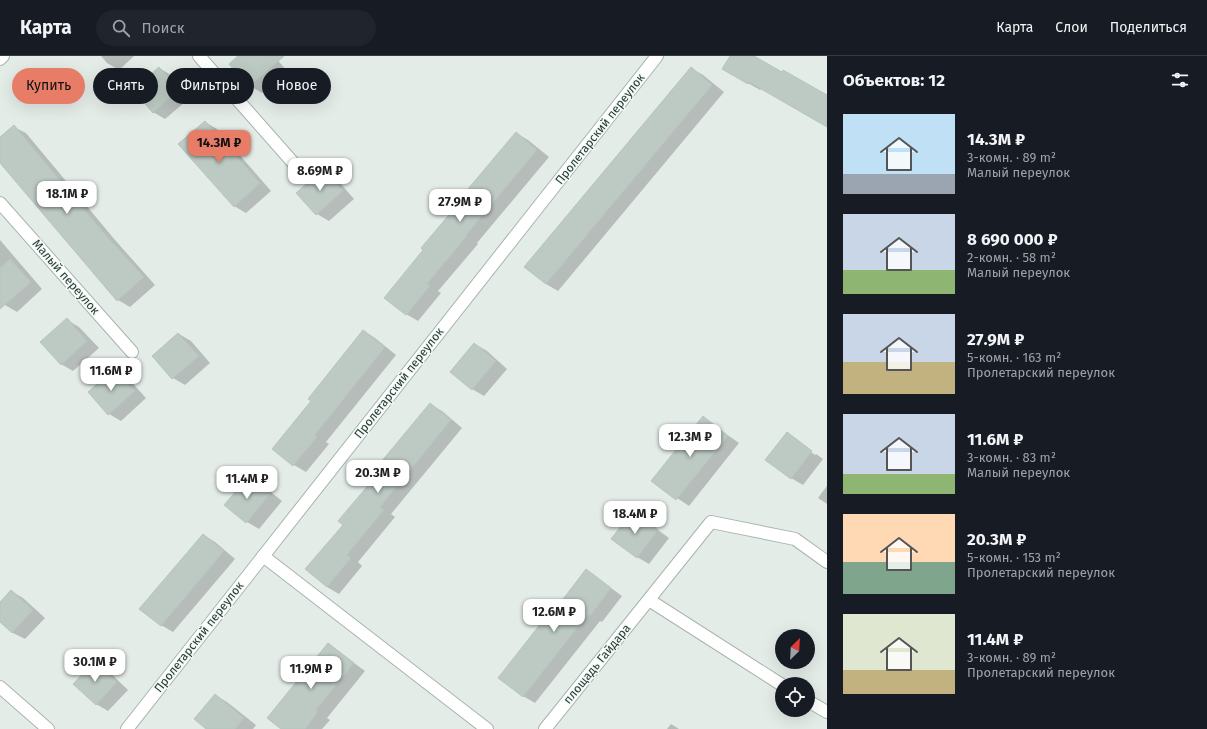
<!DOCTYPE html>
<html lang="ru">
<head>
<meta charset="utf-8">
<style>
  body { margin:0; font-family:"Fira Sans",sans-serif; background:#20242c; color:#f1f3f6; height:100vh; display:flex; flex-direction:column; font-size:15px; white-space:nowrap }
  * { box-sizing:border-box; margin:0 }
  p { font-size:13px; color:#9ea1a6 }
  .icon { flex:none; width:22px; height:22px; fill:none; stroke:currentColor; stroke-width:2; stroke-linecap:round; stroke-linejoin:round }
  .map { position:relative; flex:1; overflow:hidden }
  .sheet { display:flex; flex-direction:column; background:#171b24; width:380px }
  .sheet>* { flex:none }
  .guide { position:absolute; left:12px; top:12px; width:380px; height:36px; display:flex; gap:8px }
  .needle { width:26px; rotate:24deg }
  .buttons { position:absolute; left:775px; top:573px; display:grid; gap:8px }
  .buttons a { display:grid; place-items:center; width:40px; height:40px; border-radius:50%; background:#171b24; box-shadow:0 4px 16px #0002; font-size:20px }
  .price { position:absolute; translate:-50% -34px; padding:0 9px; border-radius:8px; background:#fff; color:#222; font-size:13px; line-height:26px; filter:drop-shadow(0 1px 2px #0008) }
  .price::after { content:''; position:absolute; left:50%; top:24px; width:12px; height:9px; margin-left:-6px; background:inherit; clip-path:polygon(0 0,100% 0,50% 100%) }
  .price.active { background:#e77c67; color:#111 }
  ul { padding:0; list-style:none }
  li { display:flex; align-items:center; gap:12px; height:100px; padding:0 16px }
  li span { display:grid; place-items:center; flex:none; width:112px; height:80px; border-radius:0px; color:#555 }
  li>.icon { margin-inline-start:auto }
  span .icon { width:48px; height:48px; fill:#fffc; stroke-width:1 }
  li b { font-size:17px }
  h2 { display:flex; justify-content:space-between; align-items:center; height:48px; padding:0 16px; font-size:17px }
  .pill { padding:0 14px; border-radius:18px; background:#171b24; box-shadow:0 4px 16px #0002; font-size:14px; line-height:36px }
  .pill.active { background:#e77c67; color:#111 }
  header { display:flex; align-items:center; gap:24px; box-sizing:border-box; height:56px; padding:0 20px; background:#171b24; border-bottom:1px solid #363941 }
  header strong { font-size:19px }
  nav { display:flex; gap:22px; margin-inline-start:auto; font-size:14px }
  .search { width:280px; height:36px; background:#20242c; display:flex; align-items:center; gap:10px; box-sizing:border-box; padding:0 14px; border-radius:22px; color:#9ea1a6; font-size:15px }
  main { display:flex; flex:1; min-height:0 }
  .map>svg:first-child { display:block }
  .shadow { fill:#0003 }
  .building { fill:#bccac3; stroke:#b7c5be }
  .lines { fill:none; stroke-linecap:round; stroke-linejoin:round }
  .minor-casing { stroke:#a7b4ae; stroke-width:14 }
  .minor { stroke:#fff; stroke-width:12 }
  .labels { text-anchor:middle; stroke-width:3; stroke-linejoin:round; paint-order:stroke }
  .street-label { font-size:12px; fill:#253c34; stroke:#f4f9f6 }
</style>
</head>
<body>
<header>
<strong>Карта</strong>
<div class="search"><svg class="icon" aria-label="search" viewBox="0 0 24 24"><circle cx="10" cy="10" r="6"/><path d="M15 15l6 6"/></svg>Поиск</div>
<nav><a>Карта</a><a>Слои</a><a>Поделиться</a></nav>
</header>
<main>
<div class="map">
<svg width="827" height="673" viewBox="0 0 827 673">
  <rect width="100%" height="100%" fill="#e4ece8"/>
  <g class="shadow">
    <path d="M101,0H134L119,14L107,7Z"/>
    <path d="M240,0H274L287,15L262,37L250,30L230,8Z"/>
    <path d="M731,0H752L827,41V71L762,32L760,34L723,13Z"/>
    <path d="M159,12L171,19L191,41L165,63L153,56Z"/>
    <path d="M691,12L703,19L724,36L558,235L546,228L526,211Z"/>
    <path d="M205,66L217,73L271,135L246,157L234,150Z"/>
    <path d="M14,71L26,77L115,184L155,229L130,251L118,244L0,106V83Z"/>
    <path d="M516,77L528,84L549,101L477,187L478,188L438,235L441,237L418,265L406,258L425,194L460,146Z"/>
    <path d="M323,114L335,121L354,143L329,165L317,158L298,137Z"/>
    <path d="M0,184L42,233L17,256L5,249L0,243Z"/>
    <path d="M67,264L79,271L99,292L73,315L61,308Z"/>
    <path d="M364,275L375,282L396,299L326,386L329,388L306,416L294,409L273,393L312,345Z"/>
    <path d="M179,278L191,285L210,307L185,329L173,322L153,300Z"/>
    <path d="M475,288L487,295L507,313L484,340L472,333Z"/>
    <path d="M115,314L127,321L146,342L121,365L109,358Z"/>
    <path d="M430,348L442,355L462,372L391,458L395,461L358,506L362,510L339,538L327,531L307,513L344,469Z"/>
    <path d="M703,362L739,387L689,450L652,425Z"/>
    <path d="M787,377L797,383V386L815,399L816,398L823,403L803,429L791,422Z"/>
    <path d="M249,421L261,428L282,445L259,473L247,466Z"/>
    <path d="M827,430V448L818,442Z"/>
    <path d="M633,456L669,482L649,508L637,501Z"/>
    <path d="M203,479L215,486L235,503L173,576L161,569Z"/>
    <path d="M586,514L622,540L602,566L600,565L535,647L523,640L552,560Z"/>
    <path d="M11,535L23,542L45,562L25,583L13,577L0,565V547Z"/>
    <path d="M328,588L365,615L327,662L330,664L322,673H282Z"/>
    <path d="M95,607L107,614L128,634L108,655L96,648Z"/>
    <path d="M215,639L227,646L256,669L253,673H208Z"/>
    <path d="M671,668L679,673H667Z"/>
  </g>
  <g class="building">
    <path d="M238,0H284L249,31L229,8Z"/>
    <path d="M730,0H754L782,16L783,14L827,39V71L749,26L748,28L722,13Z"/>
    <path d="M159,11L179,33L153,57L133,34Z"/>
    <path d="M691,11L712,29L546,228L524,211Z"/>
    <path d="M205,65L260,127L234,151L178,88Z"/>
    <path d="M14,69L103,176L144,221L117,245L0,107V81Z"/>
    <path d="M516,76L537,94L466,179L467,180L427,228L430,230L406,259L384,242L423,194L421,192L459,147L457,146Z"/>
    <path d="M323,113L343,135L316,159L296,137Z"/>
    <path d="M10,203L31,226L0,253V212Z"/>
    <path d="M67,262L87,285L61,309L40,286Z"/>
    <path d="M363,274L385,291L315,379L317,381L293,410L272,393L311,345L308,343Z"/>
    <path d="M178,277L199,300L172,323L152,300Z"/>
    <path d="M474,287L496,305L472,334L450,316Z"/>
    <path d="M114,313L135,335L108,359L88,336Z"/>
    <path d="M430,347L451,364L380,451L384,454L347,499L351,502L327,531L305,513L343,469L338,465L376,420L372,417Z"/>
    <path d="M703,360L728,380L676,444L651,425Z"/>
    <path d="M787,376L812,395L791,423L765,404Z"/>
    <path d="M249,420L270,438L246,467L224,449Z"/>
    <path d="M633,455L658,474L637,502L611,483Z"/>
    <path d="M203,478L224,495L161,570L139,553Z"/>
    <path d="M586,513L611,532L590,560L588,558L523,641L498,622L549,557L551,559Z"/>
    <path d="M11,534L33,554L12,577L0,566V546Z"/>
    <path d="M328,587L354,607L316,654L318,656L305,673H281L267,662Z"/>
    <path d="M94,606L117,626L96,649L73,628Z"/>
    <path d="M215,638L244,662L235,673H206L194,663Z"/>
  </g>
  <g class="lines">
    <g class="minor-casing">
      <g id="minor">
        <path d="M199,0L296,110"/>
        <path d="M0,3L3,0"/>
        <path d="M0,147L132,296"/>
        <path d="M263,500L487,673"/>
        <path d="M649,544L782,629"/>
        <path d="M0,631L48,673"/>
        <path d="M808,645L827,656"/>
        <path d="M127,673L657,0"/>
        <path d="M545,673L711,466L795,483L827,506"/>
      </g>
    </g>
    <use href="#minor" class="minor"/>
  </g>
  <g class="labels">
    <g class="street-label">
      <text transform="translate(600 73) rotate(-52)" y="4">Пролетарский переулок</text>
      <text transform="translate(66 221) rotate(49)" y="4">Малый переулок</text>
      <text transform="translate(399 327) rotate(-52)" y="4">Пролетарский переулок</text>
      <text transform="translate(199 581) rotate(-52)" y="4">Пролетарский переулок</text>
      <text transform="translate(597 608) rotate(-51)" y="4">площадь Гайдара</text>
    </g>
  </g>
</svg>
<div class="buttons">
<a><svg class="needle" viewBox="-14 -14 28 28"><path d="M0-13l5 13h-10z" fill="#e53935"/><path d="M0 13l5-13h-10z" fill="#9ea1a6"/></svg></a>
<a><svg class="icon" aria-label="locate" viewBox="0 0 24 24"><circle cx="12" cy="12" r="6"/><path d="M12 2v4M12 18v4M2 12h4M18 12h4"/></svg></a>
</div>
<b class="price active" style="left:219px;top:108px">14.3M ₽</b>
<b class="price" style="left:320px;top:136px">8.69M ₽</b>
<b class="price" style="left:67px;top:159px">18.1M ₽</b>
<b class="price" style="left:460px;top:167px">27.9M ₽</b>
<b class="price" style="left:111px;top:336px">11.6M ₽</b>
<b class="price" style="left:690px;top:402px">12.3M ₽</b>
<b class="price" style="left:378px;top:438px">20.3M ₽</b>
<b class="price" style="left:247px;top:444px">11.4M ₽</b>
<b class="price" style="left:635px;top:479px">18.4M ₽</b>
<b class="price" style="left:554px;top:577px">12.6M ₽</b>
<b class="price" style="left:95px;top:627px">30.1M ₽</b>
<b class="price" style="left:311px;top:634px">11.9M ₽</b>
<div class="guide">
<a class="pill active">Купить</a>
<a class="pill">Снять</a>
<a class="pill">Фильтры</a>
<a class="pill">Новое</a>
</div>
</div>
<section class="sheet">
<h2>Объектов: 12<svg class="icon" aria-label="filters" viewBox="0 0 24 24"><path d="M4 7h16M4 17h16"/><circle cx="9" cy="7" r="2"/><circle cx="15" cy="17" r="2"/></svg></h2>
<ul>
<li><span style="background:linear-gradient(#bfe0f5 75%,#9aa5b1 0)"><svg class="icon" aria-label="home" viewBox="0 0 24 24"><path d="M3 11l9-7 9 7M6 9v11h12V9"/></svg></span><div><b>14.3M ₽</b><p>3-комн. · 89 m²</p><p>Малый переулок</p></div></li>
<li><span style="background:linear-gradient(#c9d6e8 70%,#8fb573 0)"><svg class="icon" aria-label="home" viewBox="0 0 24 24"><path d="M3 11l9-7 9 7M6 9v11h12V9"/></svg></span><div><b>8 690 000 ₽</b><p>2-комн. · 58 m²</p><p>Малый переулок</p></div></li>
<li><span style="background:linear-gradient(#c9d6e8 60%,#c2b280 0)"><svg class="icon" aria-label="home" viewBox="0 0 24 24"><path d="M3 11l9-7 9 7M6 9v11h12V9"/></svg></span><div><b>27.9M ₽</b><p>5-комн. · 163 m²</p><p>Пролетарский переулок</p></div></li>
<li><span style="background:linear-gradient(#c9d6e8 75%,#8fb573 0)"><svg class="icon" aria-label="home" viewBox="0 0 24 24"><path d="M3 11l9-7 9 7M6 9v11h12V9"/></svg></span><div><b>11.6M ₽</b><p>3-комн. · 83 m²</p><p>Малый переулок</p></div></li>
<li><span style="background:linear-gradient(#ffd9b3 60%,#7fa58c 0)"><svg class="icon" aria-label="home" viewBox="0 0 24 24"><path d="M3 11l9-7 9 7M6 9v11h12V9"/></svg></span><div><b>20.3M ₽</b><p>5-комн. · 153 m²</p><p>Пролетарский переулок</p></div></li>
<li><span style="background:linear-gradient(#dfe7d0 70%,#c2b280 0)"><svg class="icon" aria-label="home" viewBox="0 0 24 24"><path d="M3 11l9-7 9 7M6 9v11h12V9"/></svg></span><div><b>11.4M ₽</b><p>3-комн. · 89 m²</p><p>Пролетарский переулок</p></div></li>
</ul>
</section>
</main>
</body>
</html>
